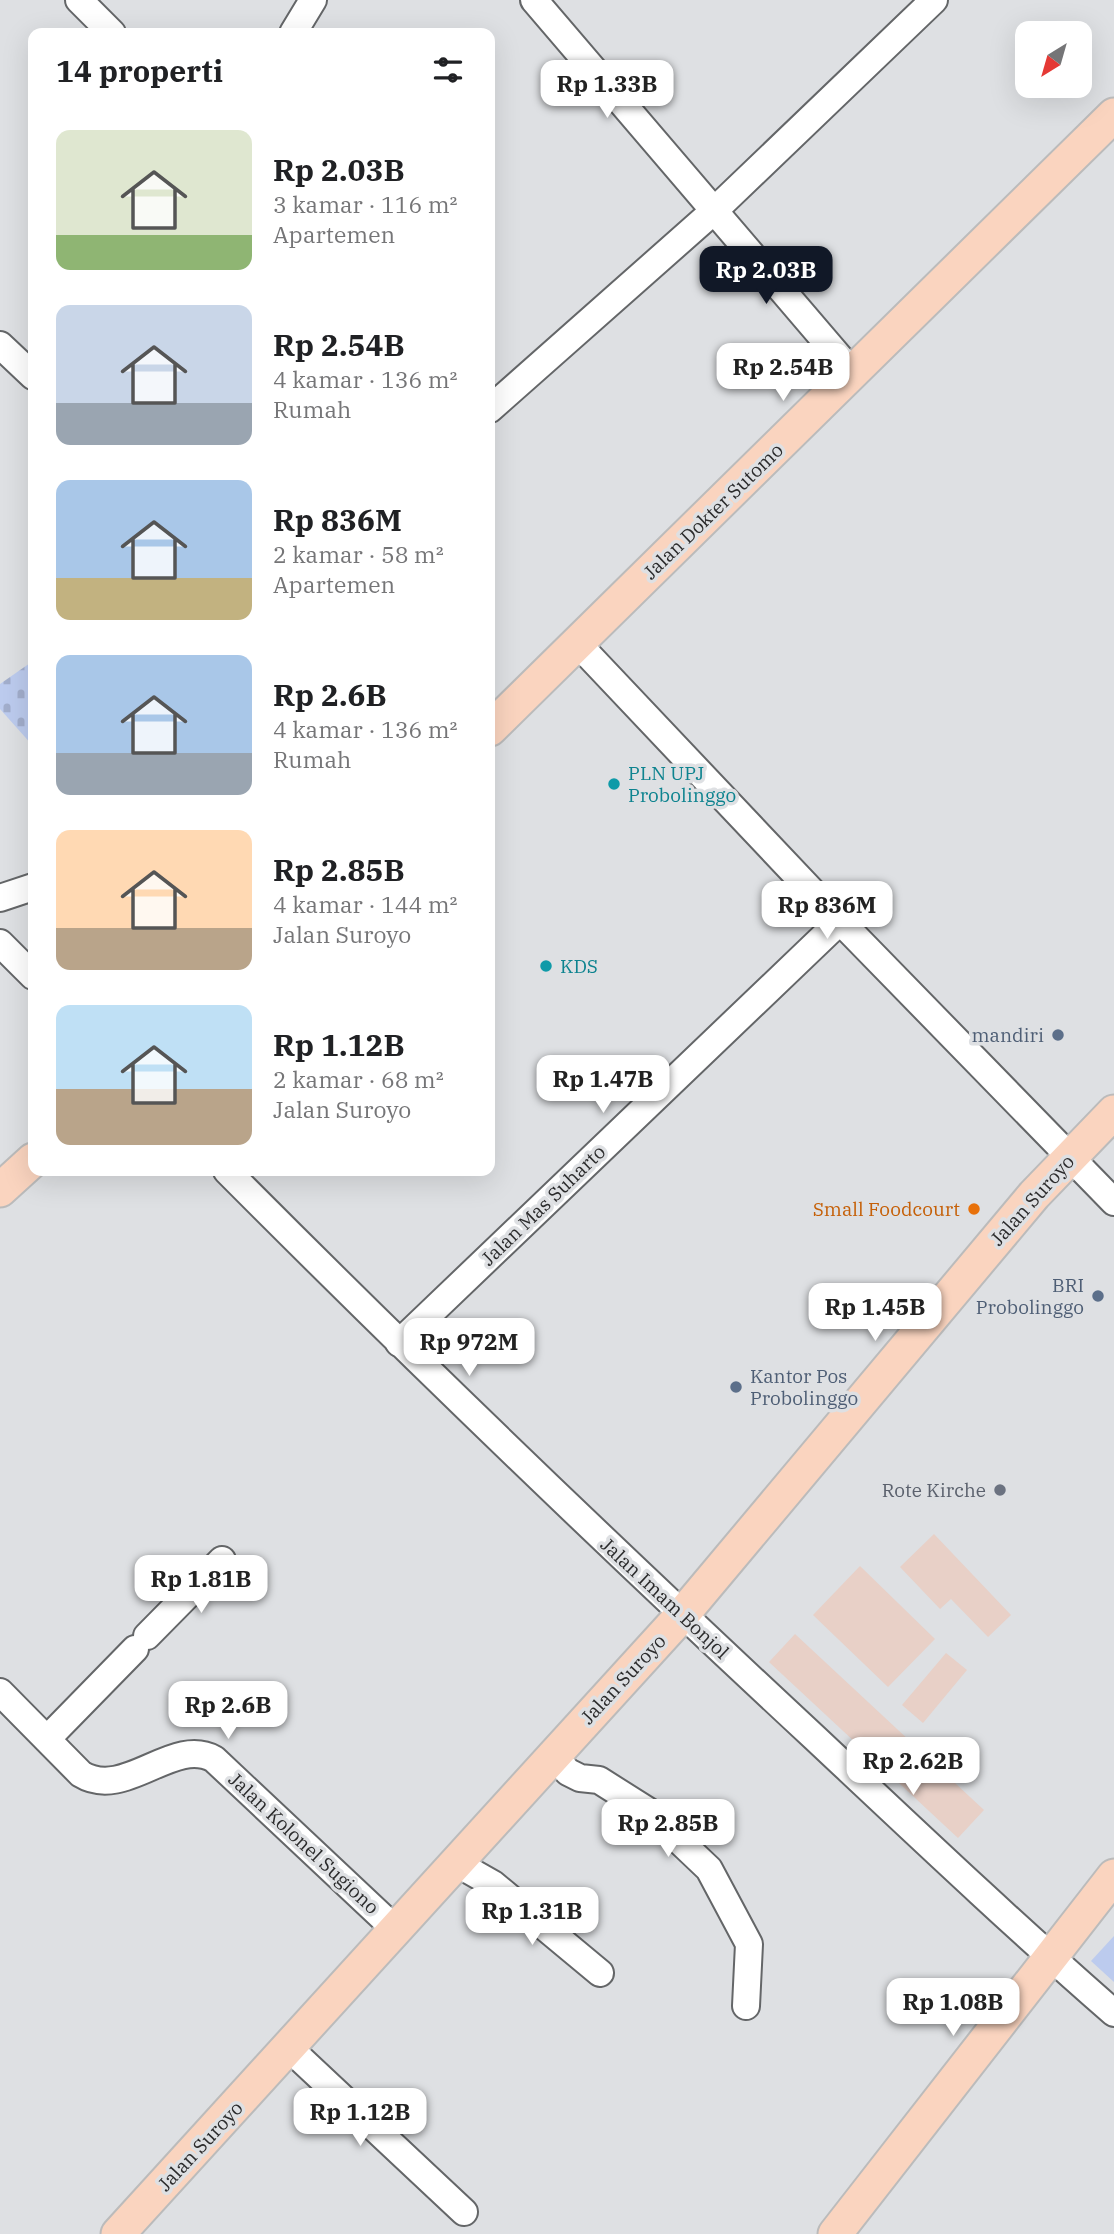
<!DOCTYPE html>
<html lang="id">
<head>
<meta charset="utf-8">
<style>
  body { margin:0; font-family:"IBM Plex Serif",serif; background:#f6f6f6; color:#202124; height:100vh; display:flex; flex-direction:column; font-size:26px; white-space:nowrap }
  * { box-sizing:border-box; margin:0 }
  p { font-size:23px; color:#757577 }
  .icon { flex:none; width:38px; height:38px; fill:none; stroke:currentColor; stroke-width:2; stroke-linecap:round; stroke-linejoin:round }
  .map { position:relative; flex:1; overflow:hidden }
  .drawer { position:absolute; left:28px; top:28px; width:467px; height:1148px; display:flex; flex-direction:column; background:#fff; border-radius:14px; box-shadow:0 7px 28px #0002 }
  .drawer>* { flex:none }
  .needle { width:46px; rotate:217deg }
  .fabs { position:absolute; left:1015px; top:21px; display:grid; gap:14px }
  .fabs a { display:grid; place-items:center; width:77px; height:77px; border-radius:14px; background:#fff; box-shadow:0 7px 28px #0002; font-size:35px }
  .price { position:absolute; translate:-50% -60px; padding:0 16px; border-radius:14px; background:#fff; color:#222; font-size:23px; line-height:46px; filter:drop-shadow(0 2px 4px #0008) }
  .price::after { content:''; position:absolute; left:50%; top:42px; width:21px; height:16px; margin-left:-10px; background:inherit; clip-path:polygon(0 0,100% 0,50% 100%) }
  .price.active { background:#111827; color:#fff }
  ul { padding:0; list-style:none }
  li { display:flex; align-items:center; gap:21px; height:175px; padding:0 28px }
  li span { display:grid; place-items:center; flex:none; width:196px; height:140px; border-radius:14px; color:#555 }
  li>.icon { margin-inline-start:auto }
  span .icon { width:84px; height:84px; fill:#fffc; stroke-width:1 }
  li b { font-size:30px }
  h2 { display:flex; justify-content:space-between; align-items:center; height:84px; padding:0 28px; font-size:30px }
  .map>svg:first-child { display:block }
  .education { fill:#e8d0c7 }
  .cemetery { fill:url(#cemetery-stones) }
  .pitch { fill:#bccbee }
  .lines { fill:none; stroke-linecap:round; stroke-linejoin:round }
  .minor-casing { stroke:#646668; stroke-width:30 }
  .major-casing { stroke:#bbb; stroke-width:37 }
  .minor { stroke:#fff; stroke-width:26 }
  .major { stroke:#fad4bf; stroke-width:33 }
  .culture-dot { fill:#0f9aa8; stroke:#dee0e3; stroke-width:2.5 }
  .service-dot { fill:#5c6f8a; stroke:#dee0e3; stroke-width:2.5 }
  .food-dot { fill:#e8710a; stroke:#dee0e3; stroke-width:2.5 }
  .worship-dot { fill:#6b7280; stroke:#dee0e3; stroke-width:2.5 }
  .labels { text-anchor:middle; stroke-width:7; stroke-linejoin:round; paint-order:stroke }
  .street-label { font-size:19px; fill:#2b2b2c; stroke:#dee0e3 }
  .culture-label { font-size:19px; fill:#0d838f; stroke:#dee0e3; text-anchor:start }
  .service-label { font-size:19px; fill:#4e5e75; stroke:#dee0e3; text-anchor:end }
  .food-label { font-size:19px; fill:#c56008; stroke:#dee0e3; text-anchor:end }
  .worship-label { font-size:19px; fill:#5b616d; stroke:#dee0e3; text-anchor:end }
</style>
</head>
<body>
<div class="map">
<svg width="1114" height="2234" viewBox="0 0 1114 2234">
  <defs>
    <pattern id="cemetery-stones" width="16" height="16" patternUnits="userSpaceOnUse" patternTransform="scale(1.75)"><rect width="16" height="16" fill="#bccbee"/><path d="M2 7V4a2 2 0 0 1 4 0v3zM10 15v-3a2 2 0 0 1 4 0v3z" fill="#a2aecc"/></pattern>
  </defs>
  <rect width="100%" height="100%" fill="#dee0e3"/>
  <g class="education">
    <path d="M934,1534L1011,1615L988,1637L951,1599L940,1609L900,1567Z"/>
    <path d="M860,1566L935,1639L888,1687L813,1615Z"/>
    <path d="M795,1634L984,1810L958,1838L769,1662Z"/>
    <path d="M946,1653L967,1670L923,1723L902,1705Z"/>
  </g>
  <path class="cemetery" d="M33,661V746L0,709V684Z"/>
  <path class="pitch" d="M1114,1936V1982L1091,1961Z"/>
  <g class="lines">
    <g class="minor-casing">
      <g id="minor">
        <path d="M79,0L112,33"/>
        <path d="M534,0L852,372"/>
        <path d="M293,33L313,0"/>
        <path d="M0,345L33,376"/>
        <path d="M490,409L716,209L934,0"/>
        <path d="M577,643L840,921L1114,1202"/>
        <path d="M0,898L33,887"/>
        <path d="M0,943L33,976"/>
        <path d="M227,1171C419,1364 616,1553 815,1738C914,1831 1012,1924 1114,2013"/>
        <path d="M399,1343L840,921"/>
        <path d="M147,1636L222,1560"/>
        <path d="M0,1692L81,1774C125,1801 173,1736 214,1759L396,1930"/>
        <path d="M47,1739L135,1649"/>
        <path d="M552,1755L568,1772L580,1778L599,1780L648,1811L709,1869L749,1944L746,2006"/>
        <path d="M456,1863L493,1884L600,1973"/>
        <path d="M289,2048L464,2212"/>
      </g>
    </g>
    <g class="major-casing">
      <g id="major">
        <path d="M490,729L1114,115"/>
        <path d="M0,1190L33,1160"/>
        <path d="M118,2234L682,1615L1034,1195L1114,1112"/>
        <path d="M835,2234L1114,1876"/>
      </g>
    </g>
    <use href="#minor" class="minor"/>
    <use href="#major" class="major"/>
  </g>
  <g class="culture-dot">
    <circle cx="614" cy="784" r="7"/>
    <circle cx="546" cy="966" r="7"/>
  </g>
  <g class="service-dot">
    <circle cx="1058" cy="1035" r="7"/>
    <circle cx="1098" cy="1296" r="7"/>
    <circle cx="736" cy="1387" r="7"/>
  </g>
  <circle class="food-dot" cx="974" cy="1209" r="7"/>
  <circle class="worship-dot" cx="1000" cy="1490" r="7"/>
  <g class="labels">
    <g class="street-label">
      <text transform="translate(713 511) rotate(-44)" y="7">Jalan Dokter Sutomo</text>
      <text transform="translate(1032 1200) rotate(-48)" y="7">Jalan Suroyo</text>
      <text transform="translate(543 1205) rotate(-44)" y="7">Jalan Mas Suharto</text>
      <text transform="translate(665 1598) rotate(43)" y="7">Jalan Imam Bonjol</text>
      <text transform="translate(623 1679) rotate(-47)" y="7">Jalan Suroyo</text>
      <text transform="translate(304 1843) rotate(43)" y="7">Jalan Kolonel Sugiono</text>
      <text transform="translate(200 2146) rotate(-47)" y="7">Jalan Suroyo</text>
    </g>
    <g class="culture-label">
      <text x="628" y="780">PLN UPJ<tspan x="628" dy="22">Probolinggo</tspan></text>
      <text x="560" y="973">KDS</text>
    </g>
    <g class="service-label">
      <text x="1044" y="1042">mandiri</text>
      <text x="1084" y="1292">BRI<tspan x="1084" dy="22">Probolinggo</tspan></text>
      <text x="750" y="1383" text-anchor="start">Kantor Pos<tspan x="750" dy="22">Probolinggo</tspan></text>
    </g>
    <g class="food-label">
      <text x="960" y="1216">Small Foodcourt</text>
    </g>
    <g class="worship-label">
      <text x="986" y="1497">Rote Kirche</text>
    </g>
  </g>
</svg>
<div class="fabs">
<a><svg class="needle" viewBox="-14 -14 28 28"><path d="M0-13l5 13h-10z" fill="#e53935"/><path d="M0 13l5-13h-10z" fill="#757577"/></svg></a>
</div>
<b class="price" style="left:607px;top:120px">Rp 1.33B</b>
<b class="price active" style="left:766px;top:306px">Rp 2.03B</b>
<b class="price" style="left:783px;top:403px">Rp 2.54B</b>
<b class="price" style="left:827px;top:941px">Rp 836M</b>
<b class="price" style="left:603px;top:1115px">Rp 1.47B</b>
<b class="price" style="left:875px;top:1343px">Rp 1.45B</b>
<b class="price" style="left:469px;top:1378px">Rp 972M</b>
<b class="price" style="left:201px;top:1615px">Rp 1.81B</b>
<b class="price" style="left:228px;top:1741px">Rp 2.6B</b>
<b class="price" style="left:913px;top:1797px">Rp 2.62B</b>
<b class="price" style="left:668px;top:1859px">Rp 2.85B</b>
<b class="price" style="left:532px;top:1947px">Rp 1.31B</b>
<b class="price" style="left:953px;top:2038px">Rp 1.08B</b>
<b class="price" style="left:360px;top:2148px">Rp 1.12B</b>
<section class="drawer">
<h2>14 properti<svg class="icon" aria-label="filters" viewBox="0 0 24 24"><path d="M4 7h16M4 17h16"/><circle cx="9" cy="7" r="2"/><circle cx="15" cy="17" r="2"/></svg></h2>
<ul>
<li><span style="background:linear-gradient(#dfe7d0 75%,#8fb573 0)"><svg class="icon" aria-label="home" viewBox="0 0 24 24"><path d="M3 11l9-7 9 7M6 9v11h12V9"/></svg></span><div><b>Rp 2.03B</b><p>3 kamar · 116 m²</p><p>Apartemen</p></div></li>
<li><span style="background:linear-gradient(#c9d6e8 70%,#9aa5b1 0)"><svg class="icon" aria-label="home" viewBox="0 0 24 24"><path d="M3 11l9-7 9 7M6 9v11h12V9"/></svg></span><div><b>Rp 2.54B</b><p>4 kamar · 136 m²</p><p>Rumah</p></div></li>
<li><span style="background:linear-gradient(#a9c7e8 70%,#c2b280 0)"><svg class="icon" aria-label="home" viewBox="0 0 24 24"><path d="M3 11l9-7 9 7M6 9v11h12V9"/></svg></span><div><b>Rp 836M</b><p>2 kamar · 58 m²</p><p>Apartemen</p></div></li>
<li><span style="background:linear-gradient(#a9c7e8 70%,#9aa5b1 0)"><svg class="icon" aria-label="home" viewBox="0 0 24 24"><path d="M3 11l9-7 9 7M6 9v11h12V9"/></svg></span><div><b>Rp 2.6B</b><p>4 kamar · 136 m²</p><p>Rumah</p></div></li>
<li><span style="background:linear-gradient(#ffd9b3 70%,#b9a48a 0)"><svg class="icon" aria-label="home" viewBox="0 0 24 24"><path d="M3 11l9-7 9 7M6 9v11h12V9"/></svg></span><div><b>Rp 2.85B</b><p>4 kamar · 144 m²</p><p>Jalan Suroyo</p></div></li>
<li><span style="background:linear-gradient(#bfe0f5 60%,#b9a48a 0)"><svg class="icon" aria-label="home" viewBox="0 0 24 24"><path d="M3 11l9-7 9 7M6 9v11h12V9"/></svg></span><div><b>Rp 1.12B</b><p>2 kamar · 68 m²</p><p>Jalan Suroyo</p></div></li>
</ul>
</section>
</div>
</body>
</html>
